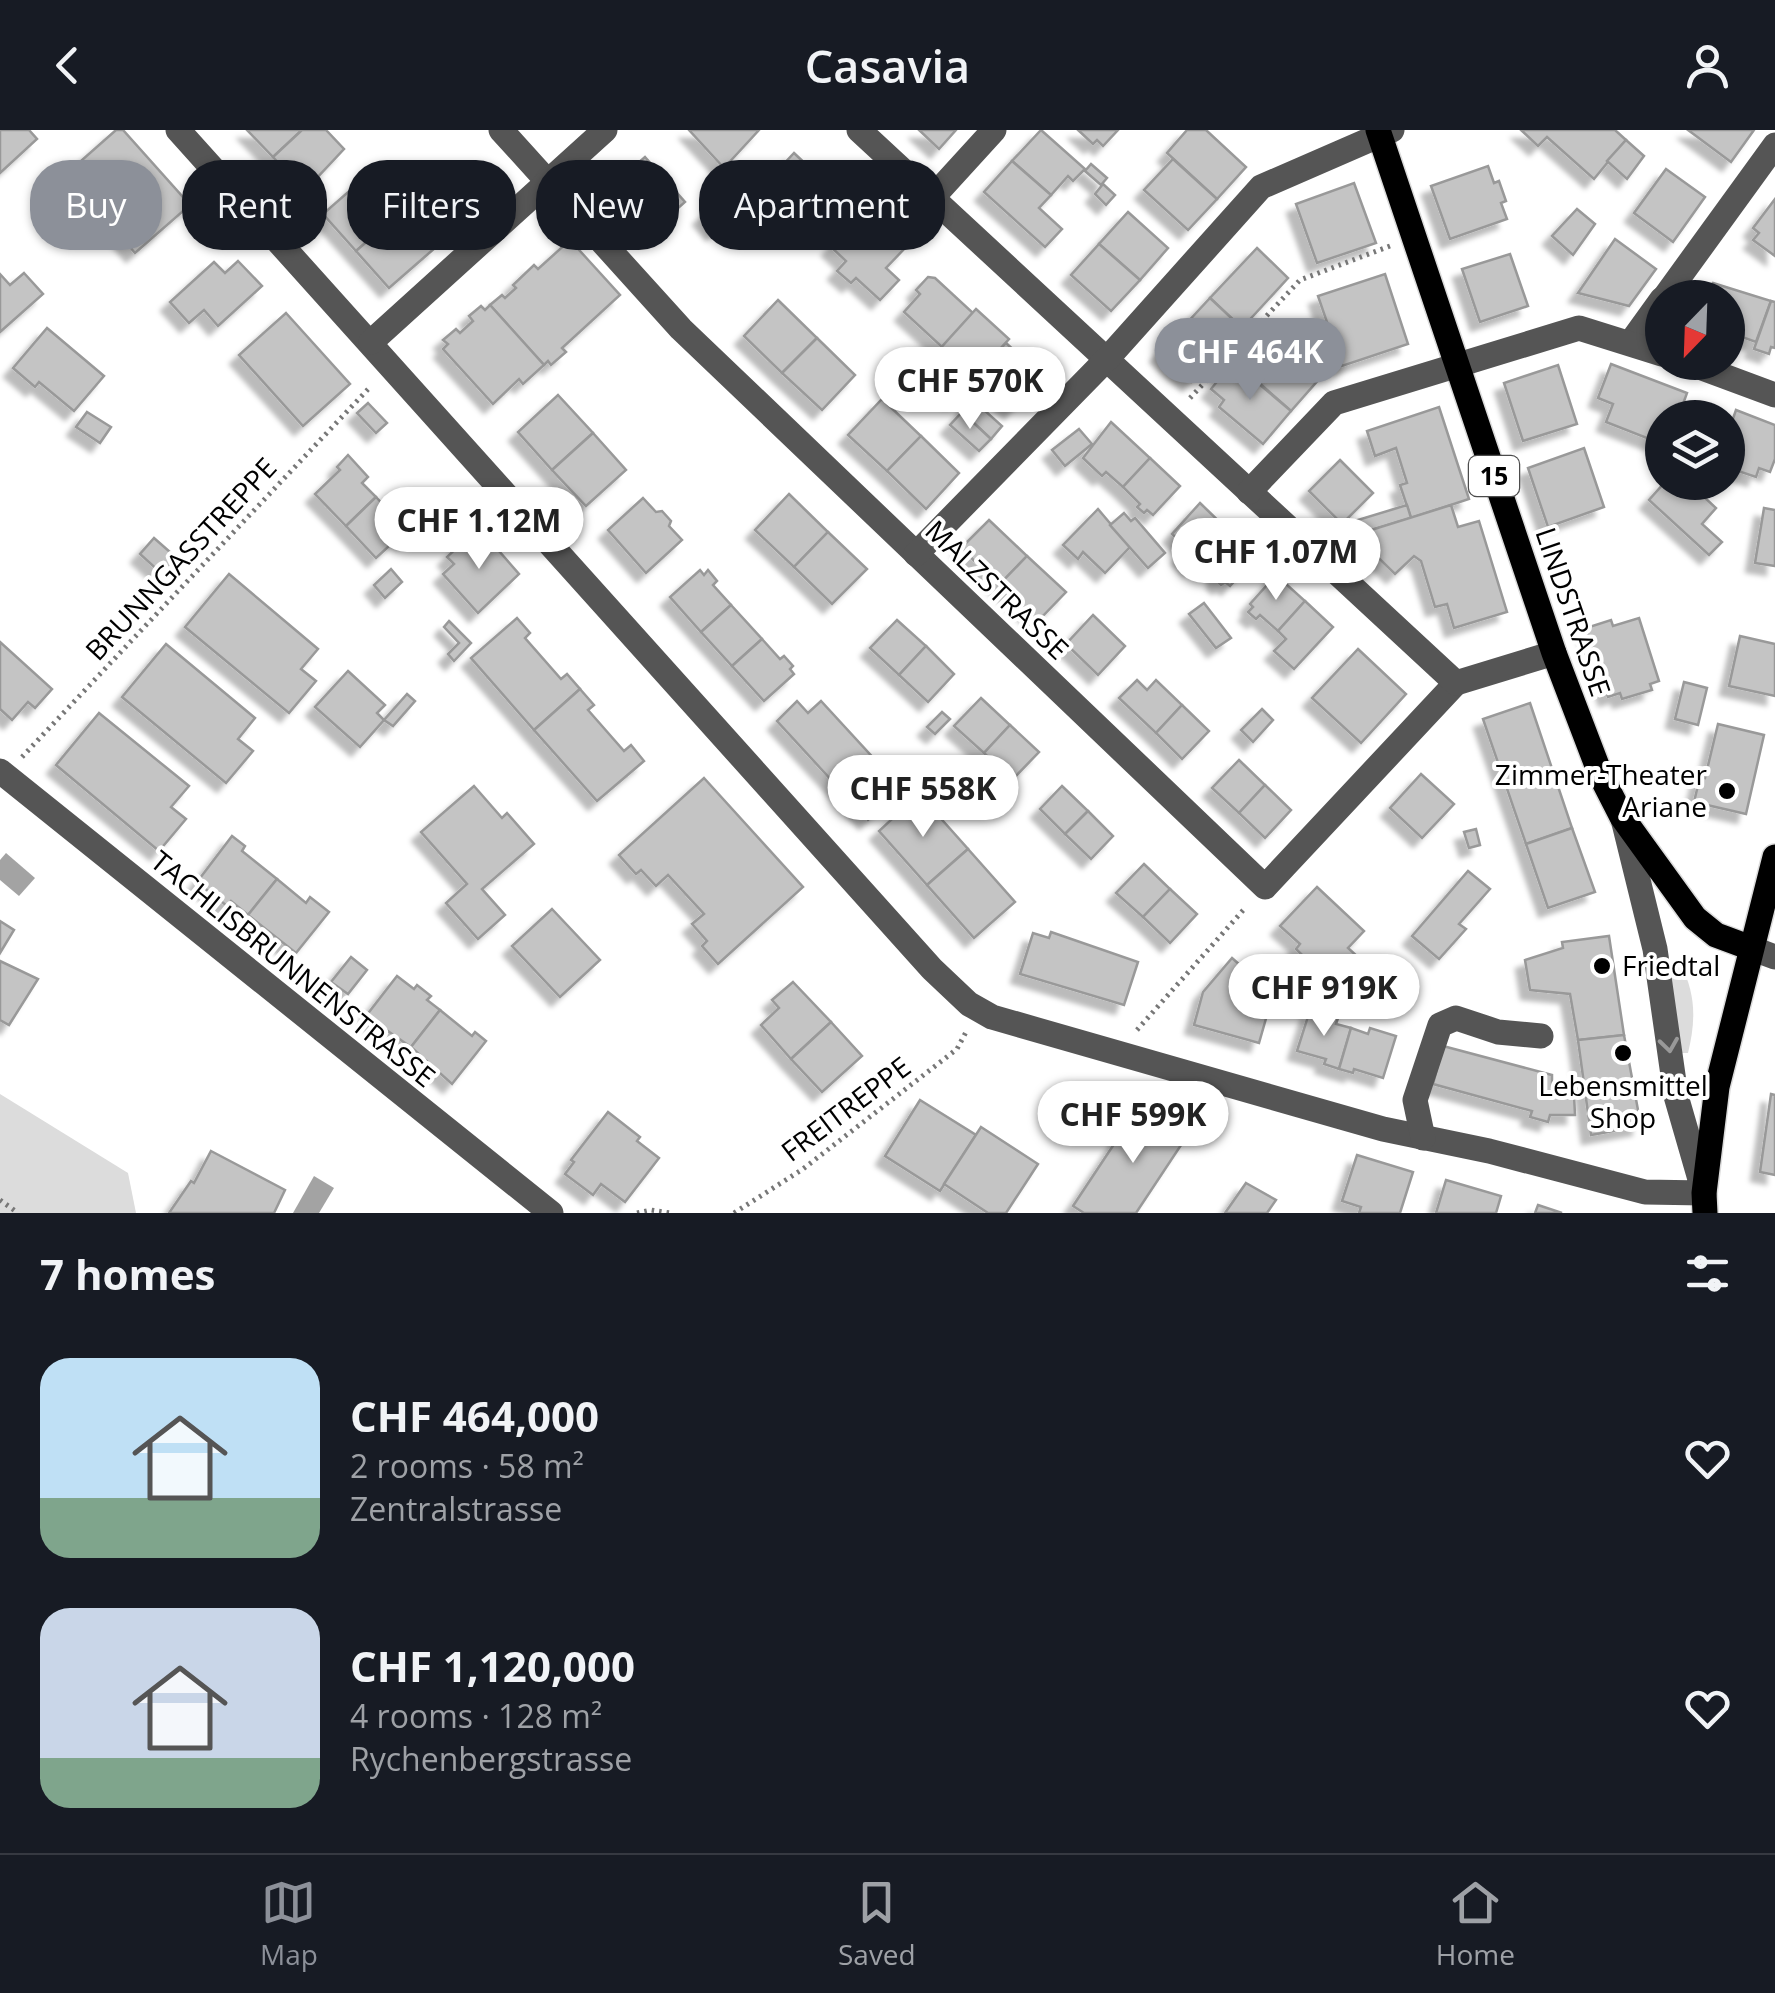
<!DOCTYPE html>
<html lang="en">
<head>
<meta charset="utf-8">
<style>
  body { margin:0; font-family:"Open Sans",sans-serif; background:#20242c; color:#f1f3f6; height:100vh; display:flex; flex-direction:column; font-size:38px; white-space:nowrap }
  * { box-sizing:border-box; margin:0 }
  p { font-size:32px; color:#9ea1a6 }
  .icon { flex:none; width:55px; height:55px; fill:none; stroke:currentColor; stroke-width:2; stroke-linecap:round; stroke-linejoin:round }
  .map { position:relative; height:1083px; overflow:hidden }
  .side { display:flex; flex-direction:column; background:#171b24; flex:1 }
  .side>* { flex:none }
  .banner { position:absolute; left:30px; top:30px; width:1000px; height:90px; display:flex; gap:20px }
  .needle { width:65px; rotate:203deg }
  .tools { position:absolute; left:1645px; top:150px; display:grid; gap:20px }
  .tools a { display:grid; place-items:center; width:100px; height:100px; border-radius:50%; background:#171b24; box-shadow:0 2px 8px #0004; font-size:50px }
  .price { position:absolute; translate:-50% -85px; padding:0 22px; border-radius:35px; background:#fff; color:#222; font-size:32px; line-height:65px; filter:drop-shadow(0 2px 5px #0008) }
  .price::after { content:''; position:absolute; left:50%; top:60px; width:30px; height:22px; margin-left:-15px; background:inherit; clip-path:polygon(0 0,100% 0,50% 100%) }
  .price.current { background:#8c9099; color:#fff }
  ul { padding:0; list-style:none }
  li { display:flex; align-items:center; gap:30px; height:250px; padding:0 40px }
  li span { display:grid; place-items:center; flex:none; width:280px; height:200px; border-radius:30px; color:#555 }
  li>.icon { margin-inline-start:auto }
  span .icon { width:120px; height:120px; fill:#fffc; stroke-width:1 }
  li b { font-size:42px }
  h2 { display:flex; justify-content:space-between; align-items:center; height:120px; padding:0 40px; font-size:42px }
  .tag { padding:0 35px; border-radius:40px; background:#171b24; box-shadow:0 2px 8px #0004; font-size:35px; line-height:90px }
  .tag.current { background:#8c9099; color:#fff }
  header { display:flex; justify-content:space-between; align-items:center; height:130px; padding:0 40px; background:#171b24; font-size:45px; font-weight:600 }
  .tabs { display:flex; justify-content:space-around; align-items:center; height:140px; border-top:2px solid #363941; background:#171b24; font-size:28px; color:#9ea1a6 }
  .tabs a { display:grid; justify-items:center; gap:5px }
  .tabs .current { color:#8c9099 }
  .map>svg:first-child { display:block }
  .green { fill:#dcdcdc }
  .water { fill:#a3a3a3 }
  .building { fill:#c4c4c4; stroke:#999; stroke-width:2.5; filter:url(#shadow) }
  .lines { fill:none; stroke-linecap:round; stroke-linejoin:round }
  .major-casing { stroke:#dbdbdb; stroke-width:28 }
  .path { stroke:#777; stroke-width:5; stroke-dasharray:2.5 5; stroke-linecap:butt }
  .minor { stroke:#555; stroke-width:25 }
  .major { stroke:#000; stroke-width:25 }
  .oneway { stroke:#999 }
  .poi-dot { fill:#000; stroke:#fff; stroke-width:4 }
  .labels { text-anchor:middle; stroke-width:8; stroke-linejoin:round; paint-order:stroke }
  .shield { fill:#fff; stroke:#4c4c4c; stroke-width:2.5 }
  .shield-label { font-size:25px; font-weight:bold; fill:#000 }
  .street-label { font-size:28px; fill:#000; stroke:#fff }
  .poi-label { font-size:28px; fill:#000; stroke:#fff; text-anchor:end }
</style>
</head>
<body>
<header><svg class="icon" aria-label="back" viewBox="0 0 24 24"><path d="M15 5l-7 7 7 7"/></svg>Casavia<svg class="icon" aria-label="person" viewBox="0 0 24 24"><circle cx="12" cy="8" r="4"/><path d="M4 21q1-7 8-7t8 7"/></svg></header>
<div class="map">
<svg width="1775" height="1083" viewBox="0 0 1775 1083">
  <defs>
    <filter id="shadow"><feDropShadow dx="-9" dy="9" stdDeviation="2.5" flood-color="#0004"/></filter>
  </defs>
  <rect width="100%" height="100%" fill="#fff"/>
  <g class="green">
    <path d="M1680,833C1696,864 1696,890 1688,923H1682L1669,839Z"/>
    <path d="M0,964L128,1043L136,1083H0Z"/>
  </g>
  <g class="water">
    <path d="M6,723L35,748L19,766L0,750V730Z"/>
    <path d="M314,1046L334,1058L319,1083H293Z"/>
  </g>
  <g class="building">
    <path d="M0,0H29L37,9L0,43Z"/>
    <path d="M116,0H123L190,75L135,123L118,103L122,100L85,58L81,62L65,45Z"/>
    <path d="M247,0H302L273,27Z"/>
    <path d="M302,0H326L344,19L312,53L308,52L301,58L273,27Z"/>
    <path d="M689,0H759L724,38Z"/>
    <path d="M919,0H956L939,19Z"/>
    <path d="M1041,0L1085,39L1073,51L1068,46L1051,65L1012,31Z"/>
    <path d="M1078,0H1118L1103,16L1097,10L1093,14Z"/>
    <path d="M1187,0H1206L1246,37L1217,69L1167,23Z"/>
    <path d="M1521,0H1615L1626,10L1594,49L1547,7L1538,16Z"/>
    <path d="M1688,0H1754L1731,32Z"/>
    <path d="M1626,10L1644,26L1627,49L1607,31Z"/>
    <path d="M794,23L813,41L820,39L828,46L830,55L802,86L765,54Z"/>
    <path d="M645,27L685,72L650,103L609,58Z"/>
    <path d="M1173,29L1217,69L1188,100L1144,60Z"/>
    <path d="M1012,31L1051,65L1039,78L1062,99L1045,117L984,62Z"/>
    <path d="M1091,34L1107,48L1101,55L1085,41Z"/>
    <path d="M1488,36L1494,53L1499,51L1506,71L1501,73L1507,89L1450,109L1431,56Z"/>
    <path d="M1666,39L1705,67L1673,112L1634,83Z"/>
    <path d="M371,42L404,79L356,121L323,84Z"/>
    <path d="M1354,53L1376,113L1317,133L1296,74Z"/>
    <path d="M1103,54L1115,65L1106,75L1095,64Z"/>
    <path d="M724,68L737,83L715,101L702,86Z"/>
    <path d="M1775,69V126L1753,110L1759,103L1753,98Z"/>
    <path d="M404,79L415,92L425,83L438,98L428,107L436,117L389,158L356,121Z"/>
    <path d="M1577,79L1595,94L1573,125L1552,106Z"/>
    <path d="M865,81L905,118L886,138L899,150L880,170L856,148L851,153L837,141L846,131L831,117Z"/>
    <path d="M1128,82L1168,118L1140,150L1099,114Z"/>
    <path d="M1615,109L1656,139L1629,176L1578,163Z"/>
    <path d="M570,110L620,165L562,218L566,222L551,235L548,231L544,235L490,175L502,165L505,168L516,158L513,155L534,135L538,139Z"/>
    <path d="M1099,114L1140,150L1111,181L1071,145Z"/>
    <path d="M1257,118L1288,148L1242,198L1210,168Z"/>
    <path d="M1510,124L1528,176L1480,192L1462,139Z"/>
    <path d="M238,131L262,156L218,196L204,180L189,193L170,172L214,132L225,143Z"/>
    <path d="M24,143L43,164L0,202V144L10,155Z"/>
    <path d="M1385,144L1408,214L1342,236L1318,166Z"/>
    <path d="M928,147L935,148L973,183L942,217L904,182L920,164L916,160Z"/>
    <path d="M1713,153L1771,171L1756,212L1728,202V168H1705Z"/>
    <path d="M1210,168L1242,198L1191,252L1159,223Z"/>
    <path d="M778,170L817,208L782,243L744,206Z"/>
    <path d="M1771,171L1775,172V218L1771,217L1769,224L1754,219Z"/>
    <path d="M490,175L544,235L523,254L519,249L493,274L443,219L448,214L443,210L456,199L460,203L473,191L469,186L481,176L485,180Z"/>
    <path d="M976,179L1009,209L954,270L934,252L951,233L938,221Z"/>
    <path d="M286,183L350,254L303,296L239,225Z"/>
    <path d="M47,198L104,246L74,281L39,252L35,257L13,238Z"/>
    <path d="M817,208L855,245L822,280L782,243Z"/>
    <path d="M1276,210L1320,248L1291,281L1248,243Z"/>
    <path d="M1006,213L1043,247L1013,280L975,246Z"/>
    <path d="M1233,232L1291,281L1263,314L1219,277L1224,270L1211,259Z"/>
    <path d="M1611,234L1687,263L1678,288H1662V314L1606,292L1613,274L1598,268Z"/>
    <path d="M1558,235L1577,294L1523,311L1504,253Z"/>
    <path d="M558,265L593,303L552,340L518,302Z"/>
    <path d="M882,269L921,306L887,341L848,305Z"/>
    <path d="M973,270L1002,296L991,309L962,282Z"/>
    <path d="M368,273L387,293L376,303L357,283Z"/>
    <path d="M1439,277L1469,369L1411,388L1400,355L1407,353L1396,318L1375,326L1367,301Z"/>
    <path d="M1736,280L1775,295V329L1770,342L1759,338L1756,347L1732,339L1736,329L1728,326V303Z"/>
    <path d="M87,282L111,297L100,313L76,297Z"/>
    <path d="M962,282L991,309L979,321L950,295Z"/>
    <path d="M1111,292L1150,328L1123,357L1106,342L1102,346L1083,328Z"/>
    <path d="M1079,299L1092,314L1065,336L1052,320Z"/>
    <path d="M593,303L626,340L586,376L552,340Z"/>
    <path d="M921,306L959,343L926,379L887,341Z"/>
    <path d="M1584,318L1604,377L1548,397L1528,338Z"/>
    <path d="M348,325L368,347L362,353L376,367L346,396L315,364L340,340L337,337Z"/>
    <path d="M1150,328L1180,356L1153,385L1147,380L1144,383L1137,377L1140,374L1123,357Z"/>
    <path d="M1340,330L1373,363L1342,394L1309,361Z"/>
    <path d="M1665,352H1688L1716,378L1702,394L1722,412L1709,425L1649,370Z"/>
    <path d="M789,364L828,402L794,437L755,400Z"/>
    <path d="M376,367L391,383L397,376L417,398L405,410L401,405L376,428L346,396Z"/>
    <path d="M643,368L656,382L662,381L671,391L669,396L682,410L646,443L608,400Z"/>
    <path d="M487,372L500,387L488,398L475,384Z"/>
    <path d="M1200,373L1227,399L1193,437L1181,425L1187,418L1172,404Z"/>
    <path d="M1407,375L1411,388L1355,405L1351,392Z"/>
    <path d="M1451,375L1458,397L1479,391L1507,482L1454,498L1447,474L1435,477L1421,431L1414,426L1395,444L1355,405Z"/>
    <path d="M1764,378L1775,380V436L1755,433Z"/>
    <path d="M1098,379L1130,417L1105,443L1083,422L1078,429L1063,415Z"/>
    <path d="M1124,383L1131,391L1135,388L1165,423L1148,438L1110,395Z"/>
    <path d="M989,390L1027,426L999,455L961,418Z"/>
    <path d="M1227,399L1257,426L1230,456L1225,452L1221,455L1215,449L1219,445L1201,429Z"/>
    <path d="M828,402L867,439L832,474L794,437Z"/>
    <path d="M485,405L519,444L478,483L443,444L454,434L447,427L468,407L475,415Z"/>
    <path d="M154,408L178,429L163,445L140,424Z"/>
    <path d="M1027,426L1066,462L1038,491L999,455Z"/>
    <path d="M391,439L402,452L385,468L374,455Z"/>
    <path d="M700,440L704,445L708,440L717,451L713,455L731,475L701,502L670,467Z"/>
    <path d="M229,444L318,519L301,539L316,551L289,583L185,497Z"/>
    <path d="M1276,445L1305,471L1278,501L1260,485L1256,489L1248,482L1253,477L1250,474Z"/>
    <path d="M1305,471L1333,497L1294,539L1274,521L1286,509L1278,501Z"/>
    <path d="M1204,473L1231,508L1216,518L1189,484Z"/>
    <path d="M731,475L762,509L732,536L701,502Z"/>
    <path d="M1093,485L1125,516L1098,545L1066,514Z"/>
    <path d="M517,488L530,503L525,508L561,549L567,544L580,559L534,600L471,528Z"/>
    <path d="M1639,488L1659,551L1650,554L1652,560L1622,569L1620,563L1608,567L1586,498L1611,490L1613,496Z"/>
    <path d="M897,490L926,516L899,545L870,518Z"/>
    <path d="M449,491L471,513L454,531L448,524L459,513L444,497Z"/>
    <path d="M1740,506L1775,514V566L1729,556Z"/>
    <path d="M762,509L780,529L784,526L793,536L790,539L794,544L764,571L732,536Z"/>
    <path d="M0,512L52,559L35,578L28,572L12,590L0,579Z"/>
    <path d="M166,514L255,588L238,609L253,621L226,653L122,567Z"/>
    <path d="M926,516L954,544L928,572L899,545Z"/>
    <path d="M1358,519L1406,564L1361,613L1312,568Z"/>
    <path d="M348,541L385,575L377,583L384,590L360,617L315,577Z"/>
    <path d="M1137,550L1147,560L1156,550L1182,575L1156,603L1119,568Z"/>
    <path d="M1684,552L1707,558L1698,595L1675,589Z"/>
    <path d="M580,559L594,575L588,580L624,621L631,615L644,631L597,671L534,600Z"/>
    <path d="M407,564L415,571L393,596L384,590Z"/>
    <path d="M981,568L1010,595L984,623L954,596Z"/>
    <path d="M797,571L808,583L821,571L890,646L878,657L890,670L868,690L777,591Z"/>
    <path d="M1530,573L1572,698L1526,714L1483,589Z"/>
    <path d="M1182,575L1209,601L1182,629L1156,603Z"/>
    <path d="M1262,579L1273,590L1253,612L1241,600Z"/>
    <path d="M942,582L950,589L935,604L927,597Z"/>
    <path d="M99,583L189,656L171,677L186,689L159,721L56,635Z"/>
    <path d="M1718,594L1764,605L1746,684L1694,672L1700,647L1705,648Z"/>
    <path d="M1010,595L1039,622L1012,650L984,623Z"/>
    <path d="M1239,630L1265,655L1239,683L1212,658Z"/>
    <path d="M1421,644L1454,674L1422,708L1390,678Z"/>
    <path d="M704,648L803,757L718,834L702,816L707,811L692,794L704,784L668,745L656,756L641,740L636,744L619,725Z"/>
    <path d="M1265,655L1291,680L1265,708L1239,683Z"/>
    <path d="M474,656L502,688L507,683L534,714L482,759L505,785L478,809L446,773L467,754L421,702Z"/>
    <path d="M1062,656L1088,681L1065,704L1040,679Z"/>
    <path d="M919,664L968,719L927,755L879,701Z"/>
    <path d="M1088,681L1113,706L1091,729L1065,704Z"/>
    <path d="M1572,698L1595,762L1548,778L1526,714Z"/>
    <path d="M1476,699L1480,715L1469,718L1464,702Z"/>
    <path d="M232,706L245,716L242,721L277,749L248,785L231,771L227,776L197,752Z"/>
    <path d="M968,719L1015,772L974,808L927,755Z"/>
    <path d="M1144,734L1170,759L1143,787L1116,763Z"/>
    <path d="M1468,741L1490,759L1459,794L1466,799L1439,829L1412,806Z"/>
    <path d="M277,749L306,773L310,767L329,782L296,823L248,785Z"/>
    <path d="M1317,757L1364,801L1348,818L1358,827L1343,842L1334,833L1327,840L1317,830L1312,835L1296,819L1300,814L1280,796Z"/>
    <path d="M1170,759L1197,784L1170,813L1143,787Z"/>
    <path d="M552,779L600,830L560,867L512,816Z"/>
    <path d="M0,791L14,800L0,823Z"/>
    <path d="M1051,802L1138,832L1124,875L1020,844L1033,803L1049,808Z"/>
    <path d="M1609,806L1624,905L1578,910L1570,864L1530,860L1525,830L1563,818L1562,812Z"/>
    <path d="M351,827L367,840L348,864L331,852Z"/>
    <path d="M1232,828L1273,864L1259,913L1194,895L1203,862Z"/>
    <path d="M0,831L38,849L9,895L0,890Z"/>
    <path d="M397,846L414,859L417,855L431,866L427,870L440,880L411,917L366,886Z"/>
    <path d="M793,852L831,892L791,929L761,895L779,878L772,870Z"/>
    <path d="M440,880L472,906L475,902L486,911L452,954L411,917Z"/>
    <path d="M1310,880L1338,888L1336,894L1351,898L1339,939L1324,934L1326,929L1297,921Z"/>
    <path d="M831,892L862,926L822,962L791,929Z"/>
    <path d="M1351,898L1368,904L1370,898L1396,906L1383,948L1354,939L1353,943L1339,939Z"/>
    <path d="M1624,905L1641,996L1591,1005L1578,910Z"/>
    <path d="M1443,916L1552,945V965H1574L1575,985H1550L1548,992L1530,987L1532,981L1433,954Z"/>
    <path d="M1771,964L1775,965V1045L1760,1042Z"/>
    <path d="M920,970L976,1005L940,1061L885,1026Z"/>
    <path d="M1136,981L1193,997L1136,1083H1084L1073,1076Z"/>
    <path d="M608,982L640,1007L637,1011L659,1028L625,1072L601,1054L593,1065L565,1044L574,1032L571,1030Z"/>
    <path d="M981,997L1038,1034L1006,1083H988L944,1054Z"/>
    <path d="M211,1021L285,1060L274,1083H169L191,1051L194,1053Z"/>
    <path d="M1357,1025L1413,1042L1400,1083H1359L1361,1077L1342,1071Z"/>
    <path d="M1446,1050L1501,1066L1496,1083H1436Z"/>
    <path d="M1246,1053L1276,1070L1267,1083H1225Z"/>
    <path d="M1538,1075L1562,1083H1535Z"/>
  </g>
  <g class="lines">
    <g class="major-casing">
      <g id="major">
        <path d="M1378,0L1554,523L1601,646L1622,687L1695,788L1716,805L1751,818"/>
        <path d="M1705,1083L1704,1063L1717,957L1775,727"/>
      </g>
    </g>
    <g class="path">
      <path d="M1190,268L1300,150L1390,116"/>
      <path d="M22,627L371,256"/>
      <path d="M1137,900L1246,777"/>
      <path d="M0,1070L18,1083"/>
      <path d="M637,1083L651,1080L670,1083"/>
      <path d="M734,1083L803,1039L957,919L966,902"/>
    </g>
    <g class="minor">
      <path d="M178,0L932,839L969,874L992,887L1383,999L1489,1021L1645,1062L1704,1063L1676,966L1655,819L1623,689"/>
      <path d="M501,0L681,199L1265,757L1456,553"/>
      <path d="M859,0L1456,553L1554,523"/>
      <path d="M932,68L994,0"/>
      <path d="M1664,168L1775,15"/>
      <path d="M371,212L605,0"/>
      <path d="M1631,212L1662,169"/>
      <path d="M1686,232L1775,265"/>
      <path d="M1249,362L1334,273L1579,198L1662,224"/>
      <path d="M916,424L1107,229L1261,57L1392,0"/>
      <path d="M0,641L551,1083"/>
      <path d="M1751,818L1775,827"/>
      <path d="M1423,1008L1415,970L1440,895L1456,888L1498,902L1541,906"/>
    </g>
    <use href="#major" class="major"/>
  </g>
  <defs><path id="oneway-chevron" d="M-2-3.5L2.5 0L-2 3.5" fill="none" stroke-width="1.6" stroke-linecap="round" stroke-linejoin="round" transform="scale(2.5)"/></defs>
  <use class="oneway" href="#oneway-chevron" transform="translate(1669 915) rotate(82)"/>
  <g class="poi-dot">
    <circle cx="1727" cy="661" r="10"/>
    <circle cx="1602" cy="836" r="10"/>
    <circle cx="1623" cy="923" r="10"/>
  </g>
  <g class="labels">
    <rect class="shield" x="1469" y="326" width="50" height="40" rx="8"/>
    <g class="shield-label">
      <text x="1494" y="355">15</text>
    </g>
    <g class="street-label">
      <text transform="translate(181 429) rotate(-47)" y="10">BRUNNGASSTREPPE</text>
      <text transform="translate(997 460) rotate(44)" y="10">MALZSTRASSE</text>
      <text transform="translate(1573 482) rotate(71)" y="10">LINDSTRASSE</text>
      <text transform="translate(293 839) rotate(39)" y="10">TACHLISBRUNNENSTRASSE</text>
      <text transform="translate(846 979) rotate(-37)" y="10">FREITREPPE</text>
    </g>
    <g class="poi-label">
      <text x="1707" y="655">Zimmer-Theater<tspan x="1707" dy="32">Ariane</tspan></text>
      <text x="1622" y="846" text-anchor="start">Friedtal</text>
      <text x="1623" y="966" text-anchor="middle">Lebensmittel<tspan x="1623" dy="32">Shop</tspan></text>
    </g>
  </g>
</svg>
<div class="tools">
<a><svg class="needle" viewBox="-14 -14 28 28"><path d="M0-13l5 13h-10z" fill="#e53935"/><path d="M0 13l5-13h-10z" fill="#9ea1a6"/></svg></a>
<a><svg class="icon" aria-label="layers" viewBox="0 0 24 24"><path d="M12 4l9 5-9 5-9-5zM3 14l9 5 9-5"/></svg></a>
</div>
<b class="price current" style="left:1250px;top:273px">CHF 464K</b>
<b class="price" style="left:970px;top:302px">CHF 570K</b>
<b class="price" style="left:479px;top:442px">CHF 1.12M</b>
<b class="price" style="left:1276px;top:473px">CHF 1.07M</b>
<b class="price" style="left:923px;top:710px">CHF 558K</b>
<b class="price" style="left:1324px;top:909px">CHF 919K</b>
<b class="price" style="left:1133px;top:1036px">CHF 599K</b>
<div class="banner">
<a class="tag current">Buy</a>
<a class="tag">Rent</a>
<a class="tag">Filters</a>
<a class="tag">New</a>
<a class="tag">Apartment</a>
</div>
</div>
<section class="side">
<h2>7 homes<svg class="icon" aria-label="filters" viewBox="0 0 24 24"><path d="M4 7h16M4 17h16"/><circle cx="9" cy="7" r="2"/><circle cx="15" cy="17" r="2"/></svg></h2>
<ul>
<li><span style="background:linear-gradient(#bfe0f5 70%,#7fa58c 0)"><svg class="icon" aria-label="home" viewBox="0 0 24 24"><path d="M3 11l9-7 9 7M6 9v11h12V9"/></svg></span><div><b>CHF 464,000</b><p>2 rooms · 58 m²</p><p>Zentralstrasse</p></div><svg class="icon" aria-label="heart" viewBox="0 0 24 24"><path d="M12 20l-8-8c-3-5 5-10 8-4 3-6 11-1 8 4z"/></svg></li>
<li><span style="background:linear-gradient(#c9d6e8 75%,#7fa58c 0)"><svg class="icon" aria-label="home" viewBox="0 0 24 24"><path d="M3 11l9-7 9 7M6 9v11h12V9"/></svg></span><div><b>CHF 1,120,000</b><p>4 rooms · 128 m²</p><p>Rychenbergstrasse</p></div><svg class="icon" aria-label="heart" viewBox="0 0 24 24"><path d="M12 20l-8-8c-3-5 5-10 8-4 3-6 11-1 8 4z"/></svg></li>
</ul>
</section>
<nav class="tabs">
<a class="current"><svg class="icon" aria-label="map" viewBox="0 0 24 24"><path d="M3 6l6-2 6 2 6-2v14l-6 2-6-2-6 2zM9 4v14M15 6v14"/></svg>Map</a>
<a><svg class="icon" aria-label="saved" viewBox="0 0 24 24"><path d="M7 4h10v16l-5-4-5 4z"/></svg>Saved</a>
<a><svg class="icon" aria-label="home" viewBox="0 0 24 24"><path d="M3 11l9-7 9 7M6 9v11h12V9"/></svg>Home</a>
</nav>
</body>
</html>
